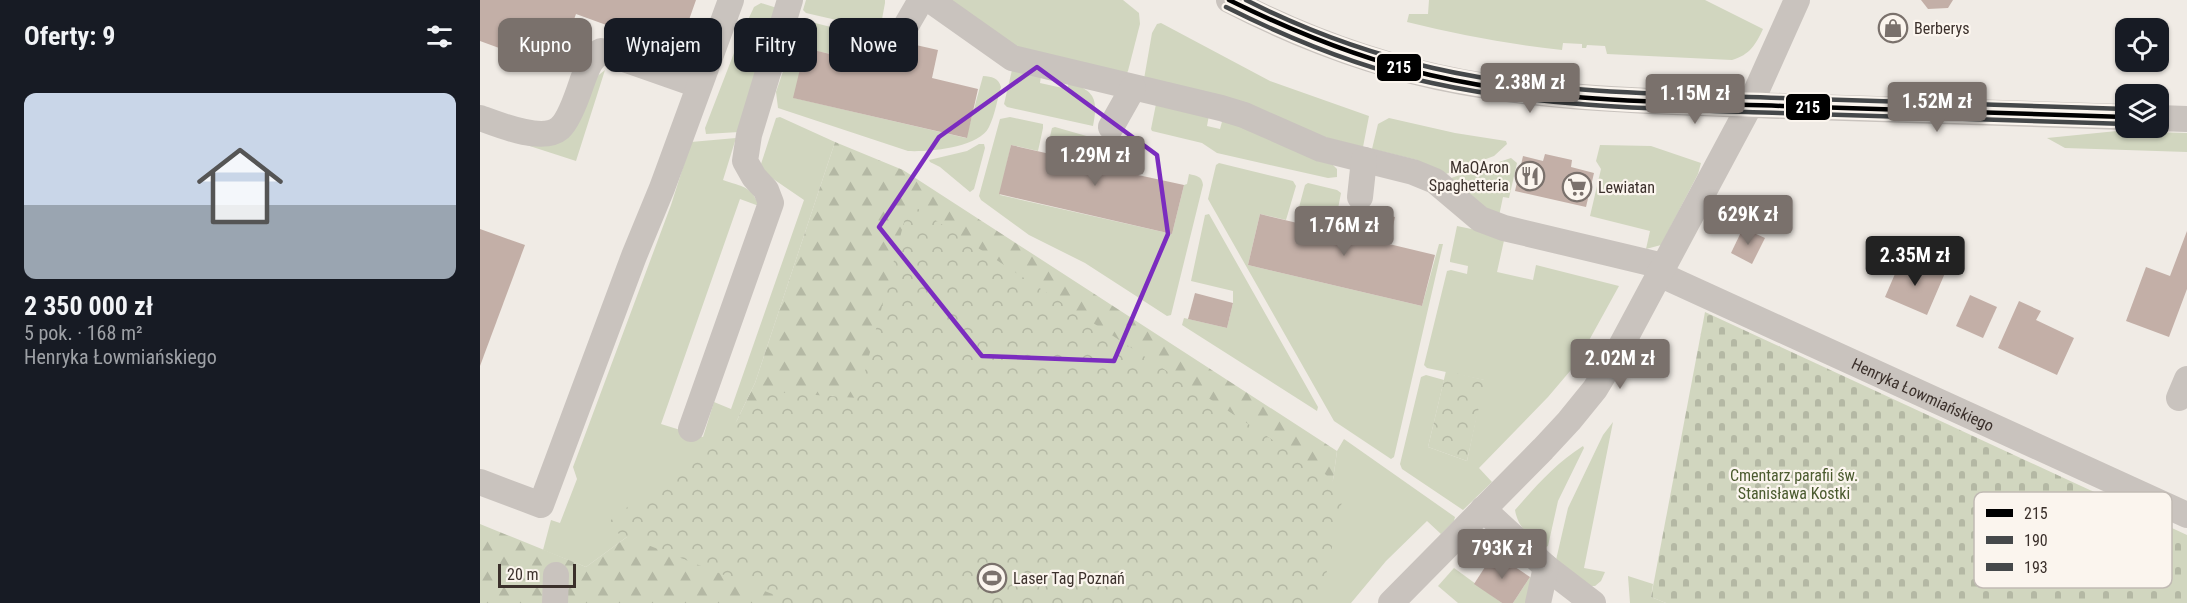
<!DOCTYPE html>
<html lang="pl">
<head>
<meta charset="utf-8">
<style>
  body { margin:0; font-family:"Roboto Condensed",sans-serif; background:#20242c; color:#f1f3f6; height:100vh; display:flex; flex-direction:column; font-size:22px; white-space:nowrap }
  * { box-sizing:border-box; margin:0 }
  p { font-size:20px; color:#9ea1a6 }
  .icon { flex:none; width:33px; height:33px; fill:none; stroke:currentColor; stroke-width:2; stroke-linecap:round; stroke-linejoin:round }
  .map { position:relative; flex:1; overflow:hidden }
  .details { display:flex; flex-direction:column; background:#171b24; width:480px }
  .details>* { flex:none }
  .top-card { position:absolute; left:18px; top:18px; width:570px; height:54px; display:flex; gap:12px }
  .tools { position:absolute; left:1635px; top:18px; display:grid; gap:12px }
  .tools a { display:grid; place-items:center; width:54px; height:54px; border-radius:12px; background:#171b24; box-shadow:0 2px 4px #0004; font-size:30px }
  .scale { position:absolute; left:18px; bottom:15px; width:78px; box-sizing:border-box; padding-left:6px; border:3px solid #3b302b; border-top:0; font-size:16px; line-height:21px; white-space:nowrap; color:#3b302b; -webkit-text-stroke:4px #fbf5ee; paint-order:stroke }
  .price { position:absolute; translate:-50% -51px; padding:0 14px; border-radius:6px; background:#7a716c; color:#fff; font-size:20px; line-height:39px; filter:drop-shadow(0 2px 3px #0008) }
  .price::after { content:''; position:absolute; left:50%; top:36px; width:18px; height:14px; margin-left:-9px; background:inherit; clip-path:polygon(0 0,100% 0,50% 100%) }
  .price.current { background:#222; color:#fff }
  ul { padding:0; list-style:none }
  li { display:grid; align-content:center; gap:12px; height:318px; padding:0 24px }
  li+li { border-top:2px solid #363941 }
  li span { display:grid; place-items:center; height:186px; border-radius:12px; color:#555 }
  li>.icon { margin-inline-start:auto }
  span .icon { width:108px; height:108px; fill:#fffc; stroke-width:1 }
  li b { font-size:26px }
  h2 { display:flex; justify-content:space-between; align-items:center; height:72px; padding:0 24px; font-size:26px }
  .tag { padding:0 21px; border-radius:12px; background:#171b24; box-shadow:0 2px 4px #0004; font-size:21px; line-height:54px }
  .tag.current { background:#7a716c; color:#fff }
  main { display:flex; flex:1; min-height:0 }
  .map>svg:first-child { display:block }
  .grass { fill:#d1d6bf }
  .forest { fill:url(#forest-firs) }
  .cemetery { fill:url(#cemetery-stones) }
  .park { fill:url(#park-crowns) }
  .building { fill:#c3afa7 }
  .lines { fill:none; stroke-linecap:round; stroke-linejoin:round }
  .minor { stroke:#c9c3be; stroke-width:26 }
  .bus-1-casing { stroke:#fbf5ee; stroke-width:9 }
  .bus-2-casing { stroke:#fbf5ee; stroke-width:9 }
  .bus-3-casing { stroke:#fbf5ee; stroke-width:9 }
  .bus-1 { stroke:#000; stroke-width:4.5 }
  .bus-2 { stroke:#45484a; stroke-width:4.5 }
  .bus-3 { stroke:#45484a; stroke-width:4.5 }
  .marked { fill:none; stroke:#7b2cbf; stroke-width:4.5; stroke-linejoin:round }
  .labels { text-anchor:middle; stroke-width:4.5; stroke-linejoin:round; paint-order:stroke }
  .poi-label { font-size:16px; fill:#3b302b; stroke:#fbf5ee; text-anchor:start }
  .street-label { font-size:16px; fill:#3b302b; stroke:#fbf5ee }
  .park-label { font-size:16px; fill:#4a5a2e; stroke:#fbf5ee }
  .key { fill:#fbf5ee; stroke:#c1bab4; stroke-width:1.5 }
  .key-label { font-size:16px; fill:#3b302b }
  .line-badge { stroke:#fbf5ee; stroke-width:2 }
  .badge-label { font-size:16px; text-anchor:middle; font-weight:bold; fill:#fff }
</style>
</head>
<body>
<main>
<section class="details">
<h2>Oferty: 9<svg class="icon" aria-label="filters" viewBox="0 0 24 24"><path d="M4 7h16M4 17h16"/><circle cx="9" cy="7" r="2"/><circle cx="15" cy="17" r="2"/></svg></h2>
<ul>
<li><span style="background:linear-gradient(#c9d6e8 60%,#9aa5b1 0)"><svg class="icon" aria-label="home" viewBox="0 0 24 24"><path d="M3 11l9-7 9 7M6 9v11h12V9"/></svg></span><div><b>2 350 000 zł</b><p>5 pok. · 168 m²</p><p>Henryka Łowmiańskiego</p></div></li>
</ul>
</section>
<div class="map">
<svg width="1707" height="603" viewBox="0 0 1707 603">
  <defs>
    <pattern id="forest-firs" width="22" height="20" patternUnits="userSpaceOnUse" patternTransform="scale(1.5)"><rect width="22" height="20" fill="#d1d6bf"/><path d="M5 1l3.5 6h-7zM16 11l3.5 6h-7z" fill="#b4b8a4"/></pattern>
    <pattern id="cemetery-stones" width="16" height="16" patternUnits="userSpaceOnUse" patternTransform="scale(1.5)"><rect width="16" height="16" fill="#d1d6bf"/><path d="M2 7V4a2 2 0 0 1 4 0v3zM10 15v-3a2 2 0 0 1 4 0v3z" fill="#b4b8a4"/></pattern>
    <pattern id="park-crowns" width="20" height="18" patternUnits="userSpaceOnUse" patternTransform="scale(1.5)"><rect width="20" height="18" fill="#d1d6bf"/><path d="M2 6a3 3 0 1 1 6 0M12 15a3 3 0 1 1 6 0" fill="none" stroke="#b4b8a4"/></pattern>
  </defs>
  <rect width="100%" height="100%" fill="#f0ebe5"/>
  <g class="grass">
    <path d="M326,0H405V3L400,30L326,13L323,10Z"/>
    <path d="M465,0H643L659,13L660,24L648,71L646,74L550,55Z"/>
    <path d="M949,0H1225L1283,29C1276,44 1270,55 1252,60L1127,54L1125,46L1107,45L1106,48H1102V44L1083,43L1082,50C1029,44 978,35 927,22L929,14H948Z"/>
    <path d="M281,3L297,8L259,132L226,134L225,128L259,40L271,46L278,27L267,22L274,7Z"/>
    <path d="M323,20L355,28L356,33L351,54L325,49L314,98L486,138L503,76C512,77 518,77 521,87C517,100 515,115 509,127C499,148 448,152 428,151L298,108L296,92L320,21Z"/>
    <path d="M681,23L790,81L889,116L883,147L843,137L664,79L672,33L677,24Z"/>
    <path d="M370,30L409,39L405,54L423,58L421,71L359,56L365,31Z"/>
    <path d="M125,70L96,161L0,130L60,145L115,78Z"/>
    <path d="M532,70L561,76L560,83L587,89L589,83C616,90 618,101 613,126L527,107L524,104Z"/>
    <path d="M676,104L729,115L727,126L740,129L743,118L853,165L857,169V177L848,178L737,153L722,143L672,131L671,129Z"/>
    <path d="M300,117L355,142L275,383L230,476L106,567L63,550L71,520L80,523L97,479L93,467L191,205L211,142L256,138L243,180C262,187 271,185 279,206L260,199L181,424L223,437L234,402L251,409L324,200L283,172L281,164L296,118Z"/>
    <path d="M530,117L563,124V128L558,151L531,145L520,195L692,234L704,185L707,184L709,174C717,176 722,176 723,185L691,315L687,316L605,263L549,235L501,200L499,196L520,119Z"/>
    <path d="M909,118L975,133L1026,141L1027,144L1014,156L963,175L937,160L892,149L898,124Z"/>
    <path d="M575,127L610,137L607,152L630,157L627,167L566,153L572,128Z"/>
    <path d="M1637,131L1707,133V152L1585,148L1567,138Z"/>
    <path d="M499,144H504L505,148L494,189L490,192L460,167L450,162L449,160L487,151Z"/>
    <path d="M1120,145L1171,146L1221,163L1218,174L1181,245L1166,249L1170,231L1110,216L1121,169L1116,161Z"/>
    <path d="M1031,158L1037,163L1029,198L1023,197L1019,216L1010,214L968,179Z"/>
    <path d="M739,163L813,181L816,186L806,220L780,214L768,265L942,306L959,244H963L914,457L911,459L854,421L728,199L736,165Z"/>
    <path d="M828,183L857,190L861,193L856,219L879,225L876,237L815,222L825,185Z"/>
    <path d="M729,214L838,407L837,411L702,325L704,318L747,328L753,303V291L711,281L725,215Z"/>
    <path d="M977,226L1025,236L1017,272L1053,280L1056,265L1139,286L1096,364L1068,397L999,468L1012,482L983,510L922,469L920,464L941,377L946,375L964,380L948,447L987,461L1004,380L947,368L944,365L967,271L971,270L987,274L988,266L970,262V260Z"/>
    <path d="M1133,422L1104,568L1125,572L1121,581L1115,586H1108L1076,560L1088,508L1123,435Z"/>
    <path d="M864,439L975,517L974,521L961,534L947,521L906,561L871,603H836L857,451Z"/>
    <path d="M1103,446L1104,448L1078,501L1068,546L1064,548C1050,537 1038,528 1035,510C1056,486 1076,463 1103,446Z"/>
    <path d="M974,568L1022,603H978L958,586Z"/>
    <path d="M1148,576L1173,584L1171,597L1186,603H1150Z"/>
    <path d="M1050,577L1056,581L1050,603H1033Z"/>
  </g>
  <path class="forest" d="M355,142L423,170L857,451L836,603H0V524L106,567L230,476L275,383Z"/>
  <path class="cemetery" d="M1225,312L1707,535V603H1186L1171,597Z"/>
  <g class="park">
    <path d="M429,203L845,474L864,492L840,603H299L300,597L122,527L294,392L378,398Z"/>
    <path d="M966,371L1005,380L987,461L948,447Z"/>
  </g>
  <g class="building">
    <path d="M0,0H216L198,51L96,14L76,69L0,41Z"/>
    <path d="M1441,0H1473L1468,8L1448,9Z"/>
    <path d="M427,43L458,50L452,78L498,89L487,138L313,98L325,48L421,71Z"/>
    <path d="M634,140L665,147L658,175L704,185L692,234L519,194L531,145L627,167Z"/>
    <path d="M1065,154L1092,160L1091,167L1114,173L1106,207L1035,191L1043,156L1063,161Z"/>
    <path d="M882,210L915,217L909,244L955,255L942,306L768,265L780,214L876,237Z"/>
    <path d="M1263,228L1285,238L1272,264L1251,253Z"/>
    <path d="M0,229L45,245L0,366Z"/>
    <path d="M1707,231V289L1689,337L1646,321L1666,267L1690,276Z"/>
    <path d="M1421,260L1447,271L1449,266L1465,273L1447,315L1405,297Z"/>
    <path d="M715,293L753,303L747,328L708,319Z"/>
    <path d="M1490,295L1517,307L1503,338L1476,326Z"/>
    <path d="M1539,301L1561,311L1556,320L1594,338L1577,375L1518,348Z"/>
    <path d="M1014,553L1050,577L1033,603H1022L994,584Z"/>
  </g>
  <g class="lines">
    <g class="minor">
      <path d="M450,0L532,58L741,108L764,115L841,149L933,172L955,181L1000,219L1024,228L1183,266"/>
      <path d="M749,0C822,38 901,67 982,82C1087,101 1195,102 1302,106C1416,110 1531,114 1646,117"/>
      <path d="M423,31L441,0"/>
      <path d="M0,118C19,125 63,143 80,128C89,120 98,94 102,82C107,69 109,60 121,51L218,85"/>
      <path d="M1678,118L1707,119"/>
      <path d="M631,127L653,88"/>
      <path d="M880,197L884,160"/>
      <path id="s1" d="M1179,274L1707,515"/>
      <path d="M1699,398L1707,379"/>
      <path d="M211,429L291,203L286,190L274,177L265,161L269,135L310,0"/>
      <path d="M0,482L61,505L154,256L182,188L251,0"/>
      <path d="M1003,509L1066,567L1113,603"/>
      <path d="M75,603L76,575"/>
      <path d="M911,603L1063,449L1089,421L1115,389L1141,346L1270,105L1317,0"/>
      <path d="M1058,603L1066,567"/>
    </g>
    <g class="bus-1-casing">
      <path id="bus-1" d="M749,0C814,32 880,59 950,75C1065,102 1185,102 1302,106C1416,110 1531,114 1646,117"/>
    </g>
    <g class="bus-2-casing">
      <path id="bus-2" d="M746,7C812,40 880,68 952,83C1066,108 1184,109 1300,113C1415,117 1530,121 1646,124"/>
    </g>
    <g class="bus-3-casing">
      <path id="bus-3" d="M766,0C825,30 888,53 953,68C1066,94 1185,94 1301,98C1416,102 1531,106 1646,109"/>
    </g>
    <use href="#bus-1" class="bus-1"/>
    <use href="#bus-2" class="bus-2"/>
    <use href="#bus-3" class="bus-3"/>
  </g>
  <path class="marked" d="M557,67L677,155L688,234L634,361L502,356L399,227L459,137Z"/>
  <defs>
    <g id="shop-ring" transform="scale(1.5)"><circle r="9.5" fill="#fbf5ee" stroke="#7a716c" stroke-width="1.5"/><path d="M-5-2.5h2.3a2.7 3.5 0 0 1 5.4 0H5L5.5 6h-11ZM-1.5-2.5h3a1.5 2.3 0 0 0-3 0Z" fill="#7a716c"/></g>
    <g id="restaurant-ring" transform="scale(1.5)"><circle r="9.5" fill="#fbf5ee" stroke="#7a716c" stroke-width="1.5"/><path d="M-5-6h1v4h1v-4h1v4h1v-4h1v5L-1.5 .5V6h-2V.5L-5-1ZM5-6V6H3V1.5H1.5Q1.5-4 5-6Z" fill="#7a716c"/></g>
    <g id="supermarket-ring" transform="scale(1.5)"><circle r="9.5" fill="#fbf5ee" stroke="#7a716c" stroke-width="1.5"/><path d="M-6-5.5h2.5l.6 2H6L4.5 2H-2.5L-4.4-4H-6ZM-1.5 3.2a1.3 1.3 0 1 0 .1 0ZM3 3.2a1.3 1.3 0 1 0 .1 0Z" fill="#7a716c"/></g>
    <g id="stadium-ring" transform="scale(1.5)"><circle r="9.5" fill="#fbf5ee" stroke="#7a716c" stroke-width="1.5"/><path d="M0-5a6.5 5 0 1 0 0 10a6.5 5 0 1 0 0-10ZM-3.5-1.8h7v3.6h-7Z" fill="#7a716c"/></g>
  </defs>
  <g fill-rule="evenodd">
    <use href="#shop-ring" x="1413" y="28"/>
    <use href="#restaurant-ring" x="1050" y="176"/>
    <use href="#supermarket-ring" x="1097" y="187"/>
    <use href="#stadium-ring" x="512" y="578"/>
  </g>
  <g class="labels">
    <g class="poi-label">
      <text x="1434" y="34">Berberys</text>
      <text x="1029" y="173" text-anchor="end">MaQAron<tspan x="1029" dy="18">Spaghetteria</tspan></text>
      <text x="1118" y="193">Lewiatan</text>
      <text x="533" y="584">Laser Tag Poznań</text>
    </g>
    <g class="street-label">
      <text dy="6" stroke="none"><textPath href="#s1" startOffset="290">Henryka Łowmiańskiego</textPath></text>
    </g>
    <g class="park-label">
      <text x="1314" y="481">Cmentarz parafii św.<tspan x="1314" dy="18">Stanisława Kostki</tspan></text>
    </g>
  </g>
  <rect x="1494" y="492" width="198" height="96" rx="9" class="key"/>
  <rect x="1506" y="509" width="27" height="8" fill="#000"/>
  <rect x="1506" y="536" width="27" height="8" fill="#45484a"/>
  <rect x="1506" y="563" width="27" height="8" fill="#45484a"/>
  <g class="key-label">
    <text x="1544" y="519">215</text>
    <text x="1544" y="546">190</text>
    <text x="1544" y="573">193</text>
  </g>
  <g class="line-badge">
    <rect x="896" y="53" width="46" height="29" rx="6" fill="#000"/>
    <rect x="1305" y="93" width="46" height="28" rx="6" fill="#000"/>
  </g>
  <g class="badge-label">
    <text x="919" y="73">215</text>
    <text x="1328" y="113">215</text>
  </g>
</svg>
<div class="tools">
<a><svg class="icon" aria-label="locate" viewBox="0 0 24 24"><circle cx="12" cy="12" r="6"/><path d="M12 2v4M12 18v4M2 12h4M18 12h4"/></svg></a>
<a><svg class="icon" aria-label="layers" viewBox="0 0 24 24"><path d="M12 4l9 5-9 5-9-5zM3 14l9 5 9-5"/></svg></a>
</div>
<div class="scale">20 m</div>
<b class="price" style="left:1050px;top:114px">2.38M zł</b>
<b class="price" style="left:1215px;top:125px">1.15M zł</b>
<b class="price" style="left:1457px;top:133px">1.52M zł</b>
<b class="price" style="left:615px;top:187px">1.29M zł</b>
<b class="price" style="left:1268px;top:246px">629K zł</b>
<b class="price" style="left:864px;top:257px">1.76M zł</b>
<b class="price current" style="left:1435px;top:287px">2.35M zł</b>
<b class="price" style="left:1140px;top:390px">2.02M zł</b>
<b class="price" style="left:1022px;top:580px">793K zł</b>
<div class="top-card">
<a class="tag current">Kupno</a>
<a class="tag">Wynajem</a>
<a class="tag">Filtry</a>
<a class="tag">Nowe</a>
</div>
</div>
</main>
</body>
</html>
